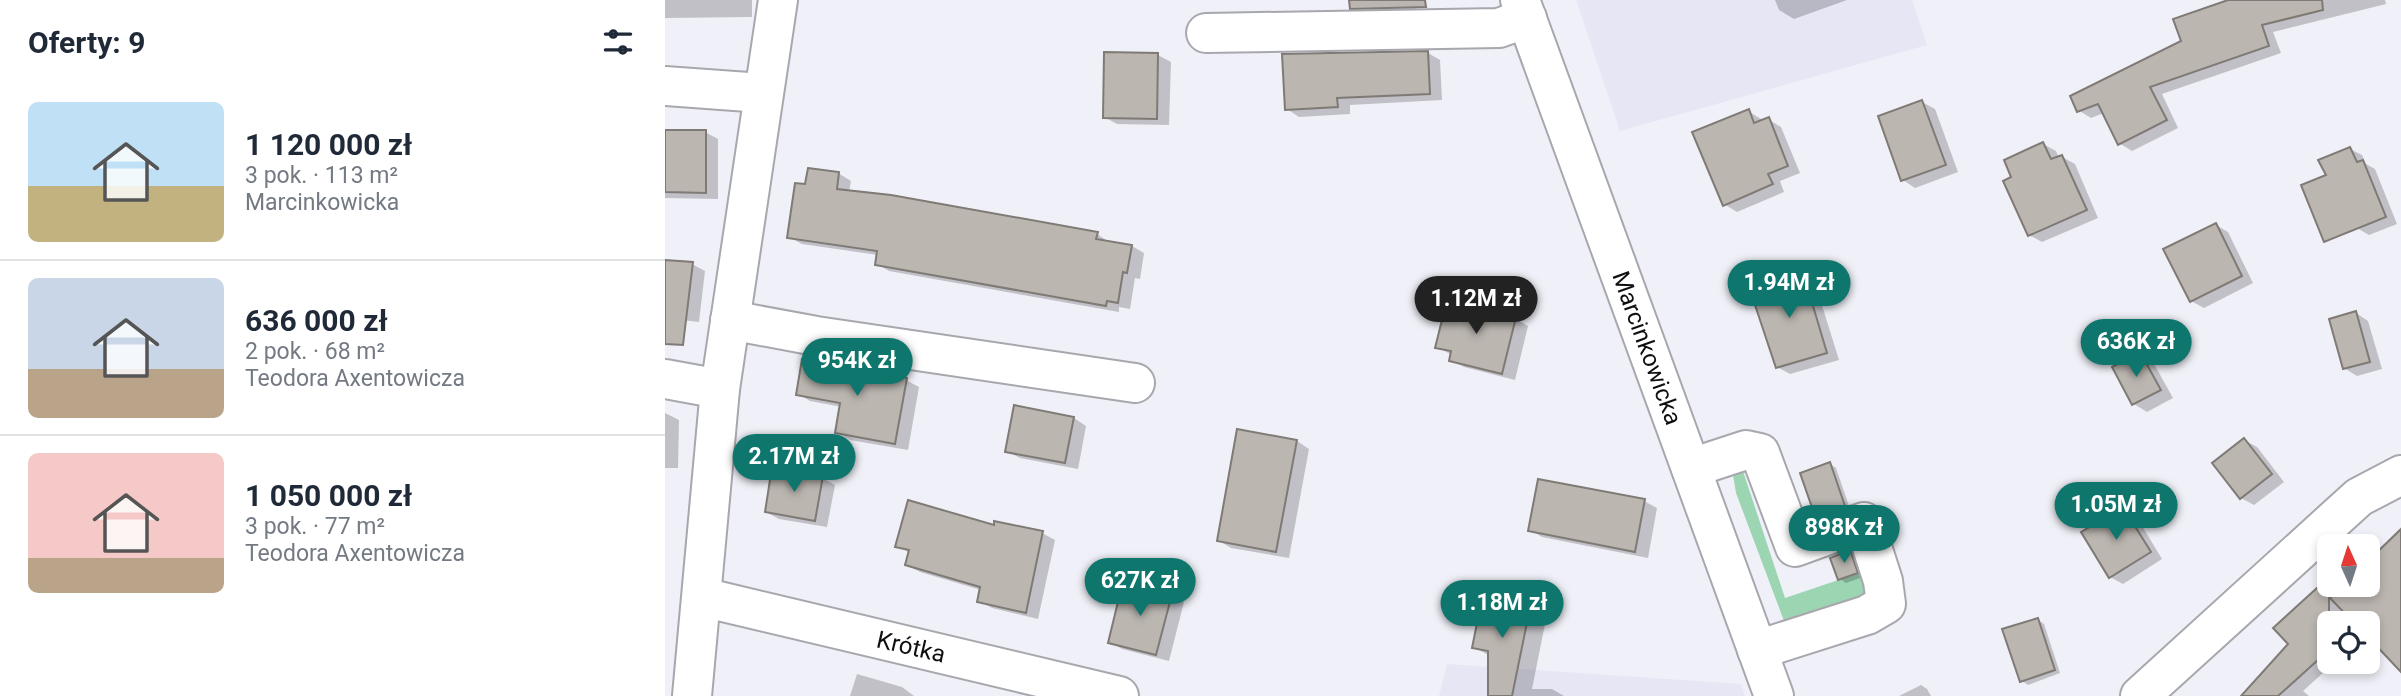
<!DOCTYPE html>
<html lang="pl">
<head>
<meta charset="utf-8">
<style>
  body { margin:0; font-family:Roboto,sans-serif; background:#f6f6f7; color:#1f2937; height:100vh; display:flex; flex-direction:column; font-size:26px; white-space:nowrap }
  * { box-sizing:border-box; margin:0 }
  p { font-size:23px; color:#747a83 }
  .icon { flex:none; width:38px; height:38px; fill:none; stroke:currentColor; stroke-width:2; stroke-linecap:round; stroke-linejoin:round }
  .map { position:relative; flex:1; overflow:hidden }
  .drawer { display:flex; flex-direction:column; background:#fff; width:665px }
  .drawer>* { flex:none }
  .needle { width:46px; rotate:357deg }
  .fabs { position:absolute; left:1652px; top:534px; display:grid; gap:14px }
  .fabs a { display:grid; place-items:center; width:63px; height:63px; border-radius:10px; background:#fff; box-shadow:0 4px 10px #0003; font-size:35px }
  .price { position:absolute; translate:-50% -60px; padding:0 16px; border-radius:24px; background:#0f766e; color:#fff; font-size:23px; line-height:46px; filter:drop-shadow(0 2px 4px #0008) }
  .price::after { content:''; position:absolute; left:50%; top:42px; width:21px; height:16px; margin-left:-10px; background:inherit; clip-path:polygon(0 0,100% 0,50% 100%) }
  .price.active { background:#222; color:#fff }
  ul { padding:0; list-style:none }
  li { display:flex; align-items:center; gap:21px; height:175px; padding:0 28px }
  li+li { border-top:2px solid #e0e1e3 }
  li span { display:grid; place-items:center; flex:none; width:196px; height:140px; border-radius:10px; color:#555 }
  li>.icon { margin-inline-start:auto }
  span .icon { width:84px; height:84px; fill:#fffc; stroke-width:1 }
  li b { font-size:30px }
  h2 { display:flex; justify-content:space-between; align-items:center; height:84px; padding:0 28px; font-size:30px }
  main { display:flex; flex:1; min-height:0 }
  .map>svg:first-child { display:block }
  .built { fill:#e6e6f5 }
  .green { fill:#9cd5b2 }
  .shadow { fill:#0003 }
  .building { fill:#bbb6b0; stroke:#7f7a75; stroke-width:2 }
  .lines { fill:none; stroke-linecap:round; stroke-linejoin:round }
  .minor-casing { stroke:#a7a7ae; stroke-width:42 }
  .minor { stroke:#fff; stroke-width:38 }
  .labels { text-anchor:middle; stroke-width:7; stroke-linejoin:round; paint-order:stroke }
  .street-label { font-size:24px; fill:#0e0f11; stroke:#fff }
</style>
</head>
<body>
<main>
<section class="drawer">
<h2>Oferty: 9<svg class="icon" aria-label="filters" viewBox="0 0 24 24"><path d="M4 7h16M4 17h16"/><circle cx="9" cy="7" r="2"/><circle cx="15" cy="17" r="2"/></svg></h2>
<ul>
<li><span style="background:linear-gradient(#bfe0f5 60%,#c2b280 0)"><svg class="icon" aria-label="home" viewBox="0 0 24 24"><path d="M3 11l9-7 9 7M6 9v11h12V9"/></svg></span><div><b>1 120 000 zł</b><p>3 pok. · 113 m²</p><p>Marcinkowicka</p></div></li>
<li><span style="background:linear-gradient(#c9d6e8 65%,#b9a48a 0)"><svg class="icon" aria-label="home" viewBox="0 0 24 24"><path d="M3 11l9-7 9 7M6 9v11h12V9"/></svg></span><div><b>636 000 zł</b><p>2 pok. · 68 m²</p><p>Teodora Axentowicza</p></div></li>
<li><span style="background:linear-gradient(#f6c9c9 75%,#b9a48a 0)"><svg class="icon" aria-label="home" viewBox="0 0 24 24"><path d="M3 11l9-7 9 7M6 9v11h12V9"/></svg></span><div><b>1 050 000 zł</b><p>3 pok. · 77 m²</p><p>Teodora Axentowicza</p></div></li>
</ul>
</section>
<div class="map">
<svg width="1736" height="696" viewBox="0 0 1736 696">
  <rect width="100%" height="100%" fill="#f0f1f8"/>
  <g class="built">
    <path d="M911,0H1247L1262,45L955,131Z"/>
    <path d="M782,664L1076,684L1080,696H774Z"/>
  </g>
  <path class="green" d="M1071,470L1078,471L1120,598L1203,570L1206,576L1199,601L1127,625L1119,621L1071,493L1068,475Z"/>
  <g class="shadow">
    <path d="M0,0H87V17L0,18Z"/>
    <path d="M686,0H751L752,14L699,15L686,8Z"/>
    <path d="M1110,0H1182L1129,19L1114,10Z"/>
    <path d="M1569,0H1720L1721,4L1608,32L1616,53L1497,94L1513,128L1467,151L1454,143L1439,113L1426,118L1413,110L1518,42Z"/>
    <path d="M763,53L775,60L777,100L685,105V114L634,117L622,109Z"/>
    <path d="M493,55L506,62L504,125L452,124L439,117Z"/>
    <path d="M1257,102L1270,109L1293,172L1250,188L1238,180Z"/>
    <path d="M1083,111L1096,119L1098,122L1103,119L1116,127L1135,173L1115,181L1119,192L1072,212L1059,204Z"/>
    <path d="M0,131L40,132L53,139V199L0,198Z"/>
    <path d="M1378,144L1391,151L1394,158L1397,157L1410,164L1433,218L1377,242L1364,235Z"/>
    <path d="M1685,149L1697,155L1701,164L1710,169L1732,224L1704,235L1692,228Z"/>
    <path d="M173,173L186,181L184,192L432,234L444,242L467,246L479,253L475,279L470,278L465,309L454,307V312L224,271L212,264L213,255L137,244L124,237L142,186Z"/>
    <path d="M1551,225L1563,232L1588,283L1539,308L1526,301Z"/>
    <path d="M0,261L27,264L40,271L34,322L0,318Z"/>
    <path d="M1135,273L1147,280L1152,297L1155,299L1174,360L1125,374L1112,367L1096,306Z"/>
    <path d="M783,302L851,319L863,326L850,380L799,367L786,360L787,355L772,347Z"/>
    <path d="M1691,313L1703,321L1717,369L1692,376L1679,368Z"/>
    <path d="M1475,354L1488,362L1508,398L1482,412L1469,404L1449,368Z"/>
    <path d="M241,380L254,387L243,450L185,440L172,432L177,407L145,401L133,394Z"/>
    <path d="M350,407L409,418L421,426L413,469L355,458L342,451Z"/>
    <path d="M0,413L14,420L13,468H0Z"/>
    <path d="M1579,440L1592,447L1619,482L1589,505L1576,498L1549,463Z"/>
    <path d="M632,441L644,449L624,558L566,548L553,540Z"/>
    <path d="M1165,464L1171,468L1185,509L1158,519L1152,515Z"/>
    <path d="M157,478L170,485L162,527L114,519L101,512Z"/>
    <path d="M979,501L992,508L983,558L877,537L865,530Z"/>
    <path d="M1458,509L1471,516L1497,559L1458,584L1445,577Z"/>
    <path d="M330,527L377,533L390,540L373,619L327,608L314,601L316,590L255,572L242,565L245,553L232,546Z"/>
    <path d="M1736,532V665L1726,659L1703,635V623H1664V662H1670L1638,691L1644,696H1578L1625,644L1657,586L1670,595L1703,584V564Z"/>
    <path d="M1185,552L1191,556L1198,577L1181,583L1175,579Z"/>
    <path d="M506,595L519,602L504,661L457,649L445,642Z"/>
    <path d="M819,595L866,605L882,614L867,689H887L899,696H825V656L809,647Z"/>
    <path d="M1373,620L1379,624L1395,673L1363,685L1357,681Z"/>
    <path d="M192,674L237,687L249,696H185Z"/>
    <path d="M1256,685L1262,689L1266,696H1234Z"/>
  </g>
  <g class="building">
    <path d="M684,0H760L761,7L685,9Z"/>
    <path d="M1563,0H1657L1658,10L1597,25L1604,46L1485,87L1502,120L1453,145L1433,104L1412,112L1405,96L1516,41L1508,19Z"/>
    <path d="M763,51L765,94L672,98L673,107L620,110L617,54Z"/>
    <path d="M439,52L493,53L492,119L438,118Z"/>
    <path d="M1257,100L1281,165L1236,181L1213,116Z"/>
    <path d="M1084,109L1089,123L1104,117L1123,166L1103,174L1108,184L1058,206L1027,132Z"/>
    <path d="M0,130H41V193L0,192Z"/>
    <path d="M1378,142L1386,159L1397,155L1422,210L1363,236L1338,181L1346,177L1339,160Z"/>
    <path d="M1685,147L1692,162L1698,160L1721,217L1659,242L1636,185L1661,175L1653,160Z"/>
    <path d="M143,168L174,172L172,189L226,195L433,232L431,239L467,245L462,273L458,272L453,303L442,301L441,306L210,265L212,251L122,238L130,183L140,184Z"/>
    <path d="M1551,223L1577,276L1525,302L1498,249Z"/>
    <path d="M0,260L28,262L18,345L0,344Z"/>
    <path d="M1135,271L1140,290L1143,289L1162,353L1111,368L1090,305L1093,304L1087,285Z"/>
    <path d="M782,300L851,317L837,374L784,361L786,351L770,348Z"/>
    <path d="M1691,311L1705,362L1678,369L1664,319Z"/>
    <path d="M1475,352L1496,390L1467,405L1447,367Z"/>
    <path d="M137,359L242,378L230,444L170,433L175,403L131,395Z"/>
    <path d="M349,405L409,417L400,463L340,452Z"/>
    <path d="M572,429L632,440L611,552L552,541Z"/>
    <path d="M1579,438L1607,474L1575,499L1547,463Z"/>
    <path d="M1165,462L1180,506L1150,516L1135,473Z"/>
    <path d="M107,467L158,476L150,521L100,512Z"/>
    <path d="M873,479L980,499L970,552L863,531Z"/>
    <path d="M243,500L329,525V521L378,531L361,613L312,602L315,587L240,565L244,550L230,547Z"/>
    <path d="M1458,507L1486,552L1444,578L1416,532Z"/>
    <path d="M1736,529V672L1703,637V623H1689L1665,598L1679,584H1703V561Z"/>
    <path d="M1185,550L1193,573L1173,580L1165,558Z"/>
    <path d="M1664,577V650L1613,696H1576L1623,644L1608,628Z"/>
    <path d="M458,581L507,594L491,655L443,643Z"/>
    <path d="M818,593L866,603L847,696H823V651L807,648Z"/>
    <path d="M1373,618L1390,670L1355,682L1337,629Z"/>
  </g>
  <g class="lines">
    <g class="minor-casing">
      <g id="minor">
        <path d="M855,0L1109,696"/>
        <path d="M541,33L834,28L862,18"/>
        <path d="M0,86L97,93"/>
        <path d="M65,320L151,336L470,383"/>
        <path d="M0,379L55,389"/>
        <path d="M1026,468L1081,450L1095,453L1130,547L1199,522L1218,581L1221,604L1202,615L1092,650"/>
        <path d="M37,597L454,696"/>
        <path d="M27,696L55,389L113,0"/>
        <path d="M1475,696L1694,497L1736,475"/>
      </g>
    </g>
    <use href="#minor" class="minor"/>
  </g>
  <g class="labels">
    <g class="street-label">
      <text transform="translate(982 348) rotate(70)" y="8">Marcinkowicka</text>
      <text transform="translate(246 647) rotate(13)" y="8">Krótka</text>
    </g>
  </g>
</svg>
<div class="fabs">
<a><svg class="needle" viewBox="-14 -14 28 28"><path d="M0-13l5 13h-10z" fill="#e53935"/><path d="M0 13l5-13h-10z" fill="#747a83"/></svg></a>
<a><svg class="icon" aria-label="locate" viewBox="0 0 24 24"><circle cx="12" cy="12" r="6"/><path d="M12 2v4M12 18v4M2 12h4M18 12h4"/></svg></a>
</div>
<b class="price" style="left:1124px;top:320px">1.94M zł</b>
<b class="price active" style="left:811px;top:336px">1.12M zł</b>
<b class="price" style="left:1471px;top:379px">636K zł</b>
<b class="price" style="left:192px;top:398px">954K zł</b>
<b class="price" style="left:129px;top:494px">2.17M zł</b>
<b class="price" style="left:1451px;top:542px">1.05M zł</b>
<b class="price" style="left:1179px;top:565px">898K zł</b>
<b class="price" style="left:475px;top:618px">627K zł</b>
<b class="price" style="left:837px;top:640px">1.18M zł</b>
</div>
</main>
</body>
</html>
